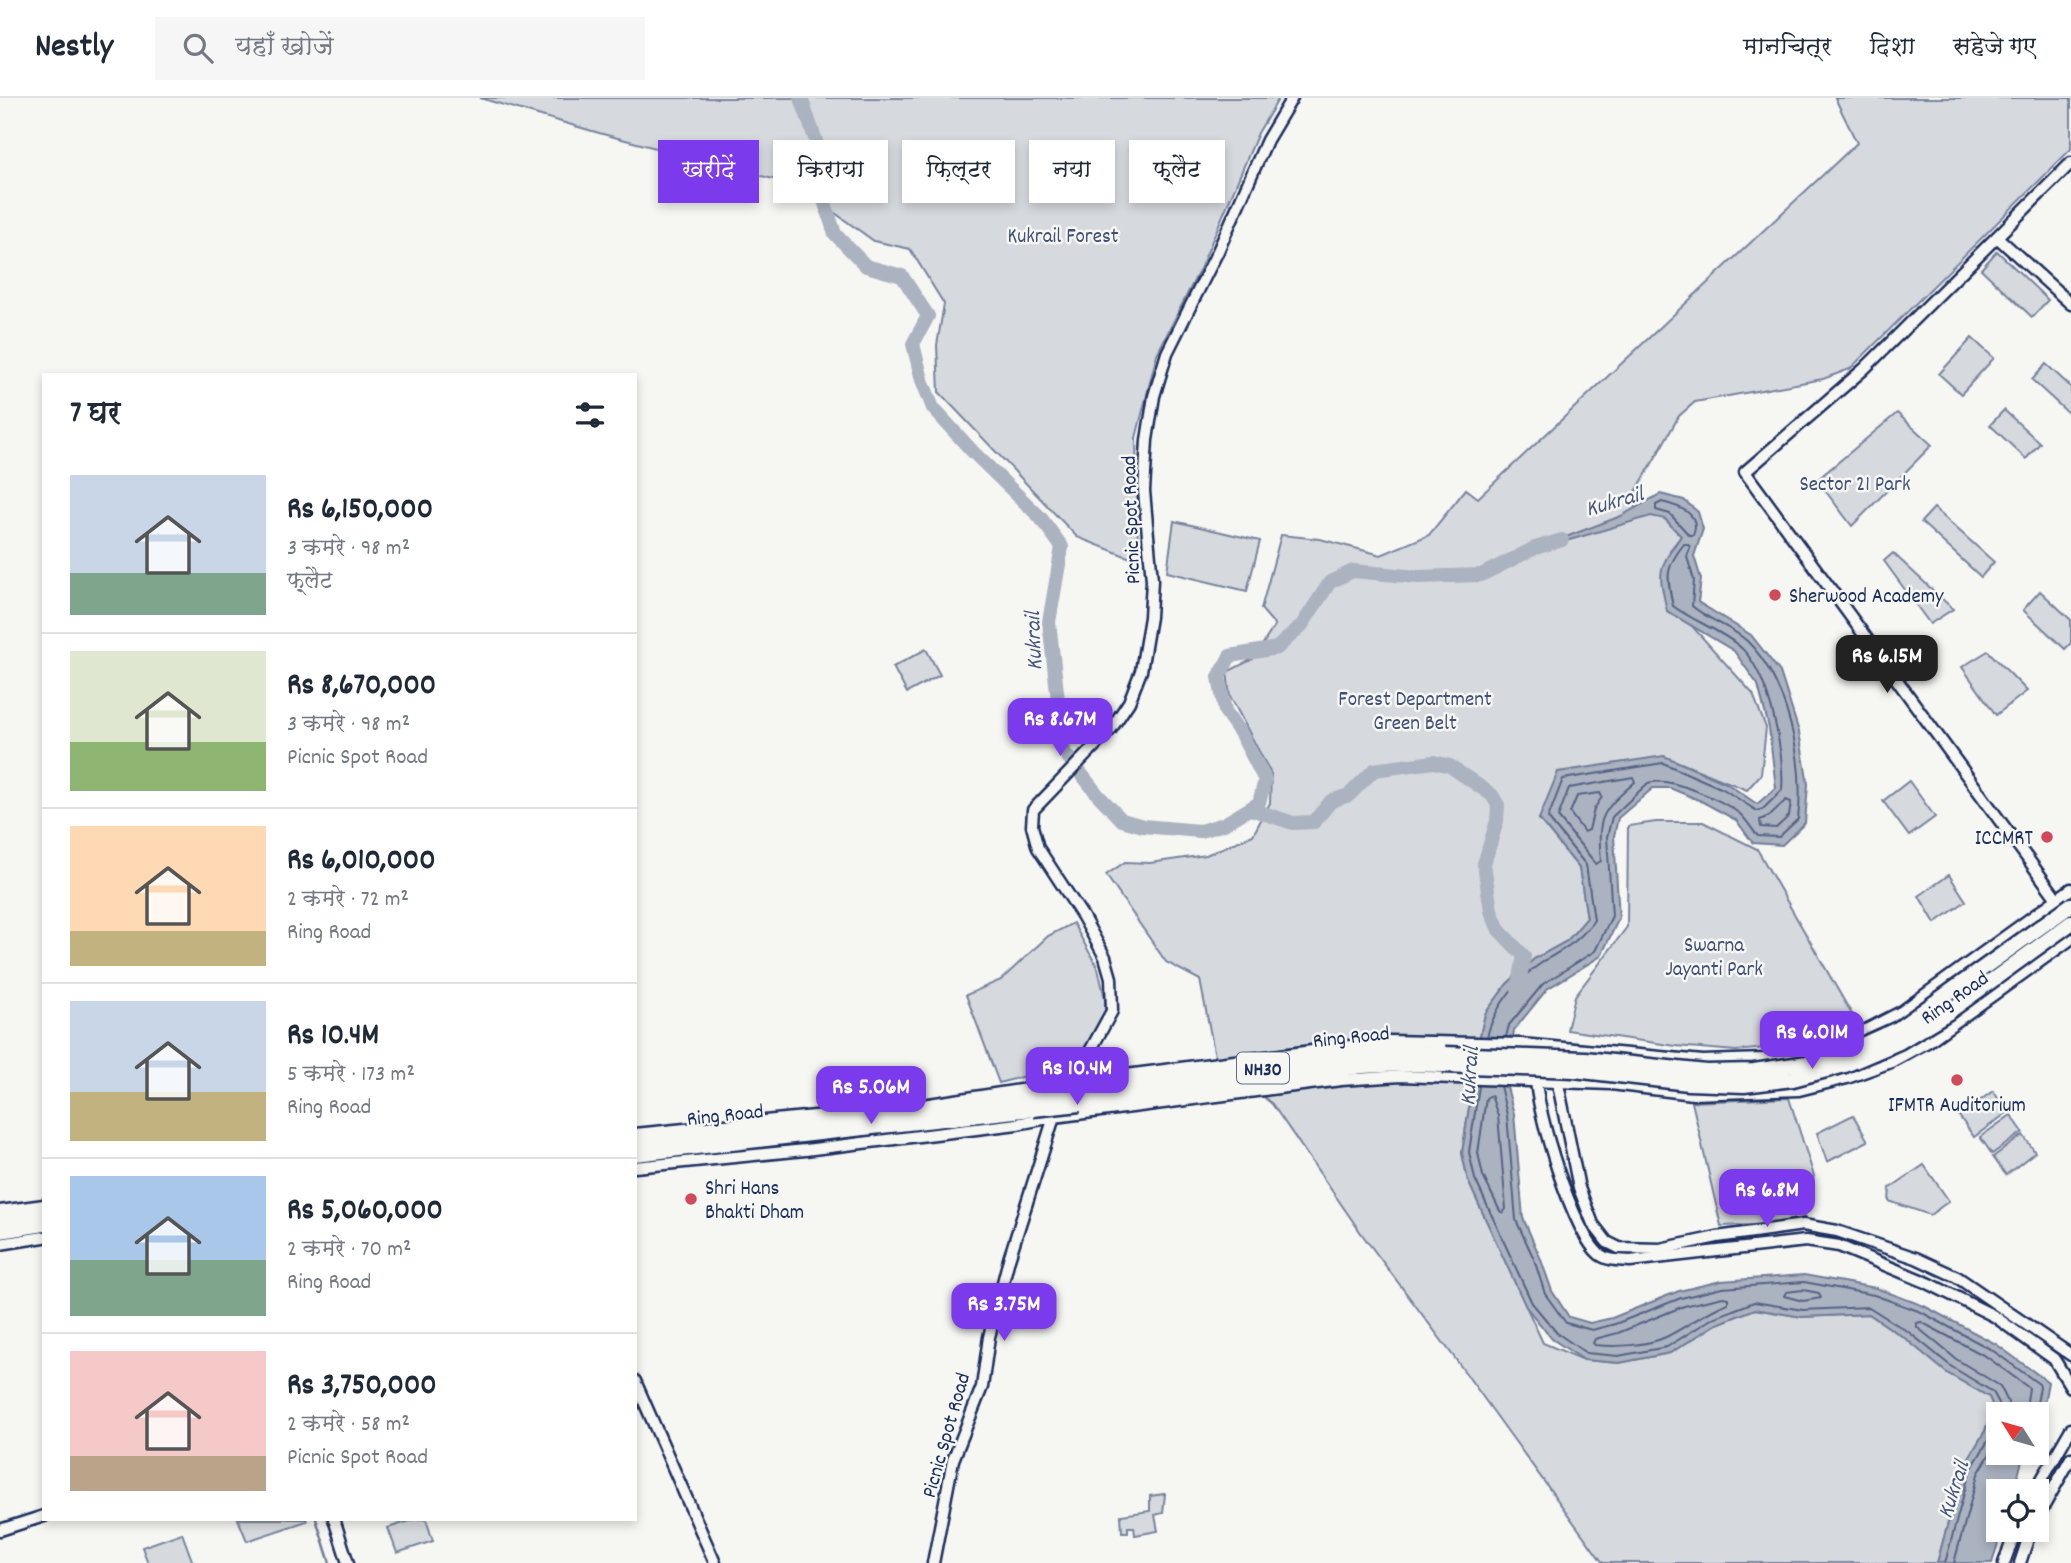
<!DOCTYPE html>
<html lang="hi">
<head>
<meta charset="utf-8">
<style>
  body { margin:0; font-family:Dekko,"Playpen Sans Deva",sans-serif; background:#f6f6f7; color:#1f2937; height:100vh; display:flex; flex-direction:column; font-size:26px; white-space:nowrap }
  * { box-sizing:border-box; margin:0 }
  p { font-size:23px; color:#747a83 }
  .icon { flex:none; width:38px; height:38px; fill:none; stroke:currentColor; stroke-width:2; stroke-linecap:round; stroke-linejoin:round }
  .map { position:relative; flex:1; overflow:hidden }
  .drawer { position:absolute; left:42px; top:275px; width:595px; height:1148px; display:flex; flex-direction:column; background:#fff; border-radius:0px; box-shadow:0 4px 10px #0003 }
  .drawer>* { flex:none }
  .top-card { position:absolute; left:658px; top:42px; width:665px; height:63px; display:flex; gap:14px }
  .needle { width:46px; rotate:307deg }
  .controls { position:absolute; left:1986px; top:1304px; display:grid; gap:14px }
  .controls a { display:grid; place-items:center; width:63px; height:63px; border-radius:0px; background:#fff; box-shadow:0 4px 10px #0003; font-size:35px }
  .price { position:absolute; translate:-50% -60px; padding:0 16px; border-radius:14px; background:#7c3aed; color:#fff; font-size:23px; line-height:46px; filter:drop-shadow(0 2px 4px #0008) }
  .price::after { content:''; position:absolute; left:50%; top:42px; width:21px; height:16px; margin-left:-10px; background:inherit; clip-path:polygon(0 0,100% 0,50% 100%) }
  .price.active { background:#222; color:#fff }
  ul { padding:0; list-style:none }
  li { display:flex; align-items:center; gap:21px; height:175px; padding:0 28px }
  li+li { border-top:2px solid #e0e1e3 }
  li span { display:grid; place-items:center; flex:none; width:196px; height:140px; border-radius:0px; color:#555 }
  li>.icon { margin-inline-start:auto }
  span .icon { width:84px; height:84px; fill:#fffc; stroke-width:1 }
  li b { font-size:30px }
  h2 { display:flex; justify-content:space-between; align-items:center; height:84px; padding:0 28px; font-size:30px }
  .pill { padding:0 24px; border-radius:0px; background:#fff; box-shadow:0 4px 10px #0003; font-size:24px; line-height:63px }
  .pill.active { background:#7c3aed; color:#fff }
  header { display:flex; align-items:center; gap:42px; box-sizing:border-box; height:98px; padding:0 35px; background:#fff; border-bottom:2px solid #e0e1e3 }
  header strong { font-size:33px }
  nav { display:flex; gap:38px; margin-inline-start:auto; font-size:24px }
  .search { width:490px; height:63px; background:#f6f6f7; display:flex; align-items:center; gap:18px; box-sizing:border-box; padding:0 24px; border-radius:0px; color:#747a83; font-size:26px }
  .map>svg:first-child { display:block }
  .green { fill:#d6d9dd; stroke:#78849e; stroke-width:2 }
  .water { fill:#abb2c0; stroke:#717e99; stroke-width:2 }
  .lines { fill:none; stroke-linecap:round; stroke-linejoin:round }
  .shore { stroke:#556385; stroke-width:2 }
  .stream { stroke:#717e99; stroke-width:2.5 }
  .river { stroke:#abb2c0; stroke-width:14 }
  .minor-casing { stroke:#1b2f5e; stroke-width:15 }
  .highway-casing { stroke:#1b2f5e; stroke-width:19 }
  .minor { stroke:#f6f6f2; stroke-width:10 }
  .highway { stroke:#f6f6f2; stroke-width:14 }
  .highway-bridge-casing { stroke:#1b2f5e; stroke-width:19; stroke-linecap:butt }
  .highway-bridge { stroke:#f6f6f2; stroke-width:14 }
  .poi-dot { fill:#d1495b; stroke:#f6f6f2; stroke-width:2.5 }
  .labels { text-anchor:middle; stroke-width:5; stroke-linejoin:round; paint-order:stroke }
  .shield { fill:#f6f6f2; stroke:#5d6b8a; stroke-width:2 }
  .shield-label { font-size:19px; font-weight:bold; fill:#1b2f5e }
  .park-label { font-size:21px; fill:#405177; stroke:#f6f6f2 }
  .street-label { font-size:21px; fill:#1b2f5e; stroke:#f6f6f2 }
  .poi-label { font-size:21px; fill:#1b2f5e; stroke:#f6f6f2; text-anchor:start }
  .water-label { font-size:23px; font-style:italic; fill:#46567b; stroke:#f6f6f2 }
</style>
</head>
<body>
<header>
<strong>Nestly</strong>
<div class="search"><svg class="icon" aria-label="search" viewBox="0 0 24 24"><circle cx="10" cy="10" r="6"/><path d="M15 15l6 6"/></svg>यहाँ खोजें</div>
<nav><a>मानचित्र</a><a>दिशा</a><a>सहेजे गए</a></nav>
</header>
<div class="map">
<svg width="2071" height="1465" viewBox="0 0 2071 1465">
  <rect width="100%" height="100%" fill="#f6f6f2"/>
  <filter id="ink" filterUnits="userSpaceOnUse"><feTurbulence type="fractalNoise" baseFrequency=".0143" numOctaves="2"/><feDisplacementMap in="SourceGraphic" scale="14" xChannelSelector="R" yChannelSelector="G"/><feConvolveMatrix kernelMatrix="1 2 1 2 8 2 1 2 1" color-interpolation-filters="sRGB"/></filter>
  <g filter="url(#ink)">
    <g class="green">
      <path d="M480,0H1279L1258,35L1200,171L1157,256L1136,340L1138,463L1077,439L939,294L937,247L944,206L910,151L874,143L796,87L599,35Z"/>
      <path d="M1835,0H2071V51L1850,271L1823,281L1695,304L1679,318L1629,406L1665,421L1681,438L1670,452L1667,513L1692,528L1753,596L1766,630L1761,676L1747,692L1664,658L1539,721L1579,770L1587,820L1567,843L1534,861L1507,886L1485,916L1480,938L1462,1055L1468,1083L1543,1245L1584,1262L1619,1265L1670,1255L1717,1226L1755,1211L1802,1219L1869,1216L1906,1241L1947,1275L1989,1299L1993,1308L1985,1333L1963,1370L1937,1465H1603L1454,1259L1361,1135L1272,1006L1215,958L1200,882L1166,864L1106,777L1125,764L1150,765L1206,757L1253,737L1270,705L1271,676L1230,598L1227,574L1253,561L1275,527L1261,511L1281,437L1320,441L1381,457L1429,437L1466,391L1478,400L1857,45Z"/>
      <path d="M1997,153L2048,202L2032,219L1981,171Z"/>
      <path d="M1972,240L1994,260L1961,296L1939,276Z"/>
      <path d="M2046,266L2071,289V310L2067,314L2032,282Z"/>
      <path d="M2004,312L2040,345L2026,361L1990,327Z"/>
      <path d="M1897,315L1932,347L1852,428L1817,382Z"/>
      <path d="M1934,410L1994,464L1981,479L1921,424Z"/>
      <path d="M1174,423L1260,443L1247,493L1167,474Z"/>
      <path d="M1893,455L1953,511L1930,526L1884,463Z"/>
      <path d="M2040,493L2071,522V545L2065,551L2023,512Z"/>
      <path d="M926,551L940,577L907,595L893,569Z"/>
      <path d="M1988,553L2027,593L1996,617L1962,569Z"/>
      <path d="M1909,683L1935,719L1909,738L1883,703Z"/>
      <path d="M1656,724H1703L1757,751L1858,927L1794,947L1736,953L1676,948L1567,932L1575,898L1627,829L1628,728Z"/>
      <path d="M1949,777L1966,803L1935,825L1919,798Z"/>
      <path d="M1073,825L1098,870L1105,901V920L1085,955L1062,968L999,985L966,897L1001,882L1048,838Z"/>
      <path d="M1993,993L2008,1014L1974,1039L1959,1018Z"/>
      <path d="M1789,1000L1814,1078L1802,1125L1721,1128L1692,1004Z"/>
      <path d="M1853,1017L1868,1043L1827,1064L1817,1035Z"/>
      <path d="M2011,1017L2023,1034L1992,1056L1980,1039Z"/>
      <path d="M2023,1037L2035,1054L2006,1077L1993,1059Z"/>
      <path d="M1924,1067L1949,1103L1930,1117L1889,1103L1890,1090Z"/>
      <path d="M1165,1396L1163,1415L1155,1417L1158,1433L1135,1437L1134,1429H1128V1434H1122L1121,1417L1150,1413V1398Z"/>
      <path d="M238,1421H306L307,1423L247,1443Z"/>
      <path d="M416,1421H426L433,1443L397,1455L388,1430Z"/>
      <path d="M182,1435L193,1465H148L142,1449Z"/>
    </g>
    <path class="water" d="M1660,396L1684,402L1698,414L1703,431L1694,458L1701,481L1698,504L1751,537L1780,574L1799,634L1808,686L1805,725L1782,747L1753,745L1736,722L1701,703L1670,690H1653L1618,720L1614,738L1619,820L1601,858L1547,891L1514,932L1507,989L1514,1016L1523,1120L1540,1159L1552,1193L1569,1219L1590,1225L1612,1220L1679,1193L1721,1183L1804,1177L1876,1190L1924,1208L1996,1246L2048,1284L2042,1317L2037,1328V1316H1998V1354L2024,1355L2014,1393H1998V1432H2002L1992,1465H1937L1963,1370L1985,1333L1993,1308L1989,1299L1947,1275L1906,1241L1869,1216L1802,1219L1755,1211L1717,1226L1670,1255L1619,1265L1584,1262L1552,1241L1526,1209L1468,1083L1462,1055L1480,938L1485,916L1507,886L1534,861L1567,843L1587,820L1579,770L1539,721L1558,674L1664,658L1726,685L1757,706L1776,690L1769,630L1758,587L1734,553L1667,513C1658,472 1657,473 1681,438L1665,421L1651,418L1556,446L1545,447L1621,418Z"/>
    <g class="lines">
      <g class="shore">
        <path d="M1662,404C1678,408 1702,415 1693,437H1689L1670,416L1656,412V407Z"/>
        <path d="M1633,679L1635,684C1601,714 1597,718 1601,763L1596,766L1558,719L1569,690Z"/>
        <path d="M1600,695L1602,699L1594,711L1589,732L1584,734L1570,715L1577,698Z"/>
        <path d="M1786,702L1791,704L1789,718L1776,730L1761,729L1760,722L1769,718Z"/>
        <path d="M1487,939C1494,910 1515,883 1540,866C1562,851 1579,845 1594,822L1586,767L1548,720L1563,681L1663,665L1723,691L1757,713L1763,711L1782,692C1785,654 1769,572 1738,547C1718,531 1693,523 1673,508C1667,479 1664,471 1684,446H1687L1690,449L1687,459L1694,482L1692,508C1708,522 1732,529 1747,543C1788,583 1805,666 1798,721L1779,739L1758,738C1752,732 1747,722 1740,716C1724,703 1668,677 1648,685L1612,719L1607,739L1612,818L1595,853L1543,886L1509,927L1506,939"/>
        <path d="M1479,988L1469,1054L1475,1081L1532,1205L1557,1235L1586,1255L1618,1258L1667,1249L1713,1220L1754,1204L1803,1212L1869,1209L1910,1235L1952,1269L1993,1294L1999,1305V1310L1992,1336L1970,1373L1945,1465"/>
        <path d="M1500,988L1507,1017L1516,1122L1534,1161L1545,1196L1566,1225L1592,1232L1615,1226L1681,1200L1722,1190L1804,1184L1874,1197L1921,1214L1992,1252L2039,1286L2040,1289L2035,1316"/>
        <path d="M1491,997L1498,1018L1506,1111L1503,1115L1500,1113L1483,1078L1478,1055L1486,1000Z"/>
        <path d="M1803,1192L1819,1195L1821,1200L1803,1203L1784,1198L1786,1194Z"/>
        <path d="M1723,1199L1728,1200V1205C1705,1214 1687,1229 1666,1239C1647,1248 1616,1249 1595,1247L1593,1245L1595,1241L1618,1235L1684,1208Z"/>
        <path d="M2007,1316L2008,1304L2000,1288L1956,1261L1917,1229V1225L1921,1224L1987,1259L2029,1290L2025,1316"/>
        <path d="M1954,1465L1978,1376L1998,1342"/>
      </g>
      <path class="stream" d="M316,1421L330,1465"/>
      <g class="river">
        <path d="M801,0L823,63V99L835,136L866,168L902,178L928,218L913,246L922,282L933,310L973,354L1040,419L1062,449L1049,524L1064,654L1098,697L1122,722L1143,728L1200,733L1224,726L1259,705L1265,682L1241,636L1225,613L1219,579L1230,558L1277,550L1302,527L1330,484L1353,473L1418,479L1481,477L1535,450L1562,442"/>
        <path d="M1251,711L1293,725L1314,724L1331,703L1349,697L1374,672L1434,664L1450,668L1492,697L1498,707L1497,723L1484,766L1491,813L1499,832L1524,858L1518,891"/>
      </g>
      <g class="minor-casing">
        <g id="minor">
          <path d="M1997,139L2071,206"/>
          <path d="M2060,805L1745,374L1864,271L2071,65"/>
          <path d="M1536,979C1536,1013 1573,1134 1599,1156C1608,1163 1619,1162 1630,1163L1806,1143L1839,1148L1928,1185L1994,1218L2054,1261L2071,1289"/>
          <path d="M1557,981L1579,1090L1593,1126L1607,1144L1619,1150L1660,1151L1717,1139L1803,1127L1837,1133L1916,1160L1957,1179L2071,1257"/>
          <path d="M635,1036L916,1008L1072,984L1389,943L1521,946L1703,963L1764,961L1812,950L1868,931L1901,914L2071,791"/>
          <path d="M635,1069L805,1052L1017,1026L1054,1019L1341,982L1401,978L1611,986L1693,996L1799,992L1847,980L1891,964L1929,943L2071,841"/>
          <path d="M0,1113L44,1107"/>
          <path d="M0,1146L44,1139"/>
          <path d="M635,1283L715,1465"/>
          <path d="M2035,1393L2071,1331"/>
          <path d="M2037,1420L2071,1360"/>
          <path d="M334,1421L348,1465"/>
          <path d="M0,1432L44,1418"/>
          <path d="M933,1465L953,1362L982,1289L989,1239L1009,1161L1054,1019L1112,913L1111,880L1105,859L1083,819L1038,750L1032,728L1033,712L1111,631L1129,604L1141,573L1150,519L1152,482L1144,393L1147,342L1154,298L1167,255L1218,153L1267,42L1292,0"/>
          <path d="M2004,1465L2016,1432"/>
          <path d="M2020,1465L2031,1432"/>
        </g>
      </g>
      <g class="highway-casing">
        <g id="highway">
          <path d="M1081,994L1361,956L1400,954L1445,956"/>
          <path d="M1080,1006L1362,968L1404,966L1443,967"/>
          <path d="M635,1045L947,1012L1030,1000"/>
          <path d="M635,1056L1033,1011"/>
          <path d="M0,1123L44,1116"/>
          <path d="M0,1133L44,1126"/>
        </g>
      </g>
      <use href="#minor" class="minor"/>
      <use href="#highway" class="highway"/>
      <g class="highway-bridge-casing">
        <g id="highway-bridge">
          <path d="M1445,956L1585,961L1706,974L1754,973L1807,965L1851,952L1898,931L2071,807"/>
          <path d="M1443,967L1574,972L1688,985L1744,987L1793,981L1845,967L1899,944L1947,915L2071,825"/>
          <path d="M1030,1000L1081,994"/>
          <path d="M1033,1011L1080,1006"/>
        </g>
      </g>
      <use href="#highway-bridge" class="highway-bridge"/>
    </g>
  </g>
  <g class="poi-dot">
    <circle cx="1775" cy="497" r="7"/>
    <circle cx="2047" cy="739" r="7"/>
    <circle cx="1957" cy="982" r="7"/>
    <circle cx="691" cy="1101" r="7"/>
  </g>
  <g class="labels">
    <rect class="shield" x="1237" y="954.5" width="52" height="31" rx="5"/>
    <g class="shield-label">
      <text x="1263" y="977">NH30</text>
    </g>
    <g class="park-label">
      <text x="1063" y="144">Kukrail Forest</text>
      <text x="1855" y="392">Sector 21 Park</text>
      <text x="1415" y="607">Forest Department<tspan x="1415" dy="24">Green Belt</tspan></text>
      <text x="1714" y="853">Swarna<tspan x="1714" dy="24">Jayanti Park</tspan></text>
    </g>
    <g class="street-label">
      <text transform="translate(1130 422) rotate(-92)" y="7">Picnic Spot Road</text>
      <text transform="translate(1954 899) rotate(-35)" y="7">Ring Road</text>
      <text transform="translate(1351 938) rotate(-6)" y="7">Ring Road</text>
      <text transform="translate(725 1016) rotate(-6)" y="7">Ring Road</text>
      <text transform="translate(945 1337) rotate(-74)" y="7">Picnic Spot Road</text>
    </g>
    <g class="poi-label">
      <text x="1789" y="504">Sherwood Academy</text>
      <text x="2033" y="746" text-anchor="end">ICCMRT</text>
      <text x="1957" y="1013" text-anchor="middle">IFMTR Auditorium</text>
      <text x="705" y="1096">Shri Hans<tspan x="705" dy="24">Bhakti Dham</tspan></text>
    </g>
    <g class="water-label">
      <text transform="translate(1614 402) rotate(-16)" y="8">Kukrail</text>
      <text transform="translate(1032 543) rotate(-92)" y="8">Kukrail</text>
      <text transform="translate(1468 978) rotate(-86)" y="8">Kukrail</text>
      <text transform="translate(1952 1391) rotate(-72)" y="8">Kukrail</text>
    </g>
  </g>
</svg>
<div class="controls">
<a><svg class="needle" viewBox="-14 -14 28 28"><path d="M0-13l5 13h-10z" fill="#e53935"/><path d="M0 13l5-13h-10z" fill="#747a83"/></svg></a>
<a><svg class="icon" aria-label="locate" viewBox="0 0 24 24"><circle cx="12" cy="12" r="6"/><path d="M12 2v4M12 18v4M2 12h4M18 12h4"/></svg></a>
</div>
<b class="price active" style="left:1887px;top:597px">Rs 6.15M</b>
<b class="price" style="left:1060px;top:660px">Rs 8.67M</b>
<b class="price" style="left:1812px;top:973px">Rs 6.01M</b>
<b class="price" style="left:1077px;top:1009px">Rs 10.4M</b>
<b class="price" style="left:871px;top:1028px">Rs 5.06M</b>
<b class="price" style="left:1767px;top:1131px">Rs 6.8M</b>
<b class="price" style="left:1004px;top:1245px">Rs 3.75M</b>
<div class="top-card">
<a class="pill active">खरीदें</a>
<a class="pill">किराया</a>
<a class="pill">फ़िल्टर</a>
<a class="pill">नया</a>
<a class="pill">फ़्लैट</a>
</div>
<section class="drawer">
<h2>7 घर<svg class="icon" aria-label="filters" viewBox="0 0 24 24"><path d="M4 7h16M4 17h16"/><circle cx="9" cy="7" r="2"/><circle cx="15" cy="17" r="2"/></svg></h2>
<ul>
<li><span style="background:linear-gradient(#c9d6e8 70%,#7fa58c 0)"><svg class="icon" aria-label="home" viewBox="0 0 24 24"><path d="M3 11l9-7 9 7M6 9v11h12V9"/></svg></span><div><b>Rs 6,150,000</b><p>3 कमरे · 98 m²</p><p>फ़्लैट</p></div></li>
<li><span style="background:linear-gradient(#dfe7d0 65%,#8fb573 0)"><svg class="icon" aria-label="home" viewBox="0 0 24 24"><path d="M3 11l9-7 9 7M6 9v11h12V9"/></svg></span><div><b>Rs 8,670,000</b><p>3 कमरे · 98 m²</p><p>Picnic Spot Road</p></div></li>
<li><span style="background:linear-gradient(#ffd9b3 75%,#c2b280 0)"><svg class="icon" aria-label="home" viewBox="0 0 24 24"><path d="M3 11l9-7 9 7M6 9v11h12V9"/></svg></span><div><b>Rs 6,010,000</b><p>2 कमरे · 72 m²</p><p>Ring Road</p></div></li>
<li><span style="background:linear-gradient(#c9d6e8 65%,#c2b280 0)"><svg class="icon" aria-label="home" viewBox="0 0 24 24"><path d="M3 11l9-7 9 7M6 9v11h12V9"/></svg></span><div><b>Rs 10.4M</b><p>5 कमरे · 173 m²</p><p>Ring Road</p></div></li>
<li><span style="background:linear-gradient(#a9c7e8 60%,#7fa58c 0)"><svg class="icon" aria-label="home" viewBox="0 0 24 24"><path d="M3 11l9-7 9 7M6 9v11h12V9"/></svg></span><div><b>Rs 5,060,000</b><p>2 कमरे · 70 m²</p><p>Ring Road</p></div></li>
<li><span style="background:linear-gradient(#f6c9c9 75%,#b9a48a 0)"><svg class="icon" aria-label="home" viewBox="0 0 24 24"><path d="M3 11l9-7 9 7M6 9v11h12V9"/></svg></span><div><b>Rs 3,750,000</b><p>2 कमरे · 58 m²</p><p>Picnic Spot Road</p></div></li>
</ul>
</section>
</div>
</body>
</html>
